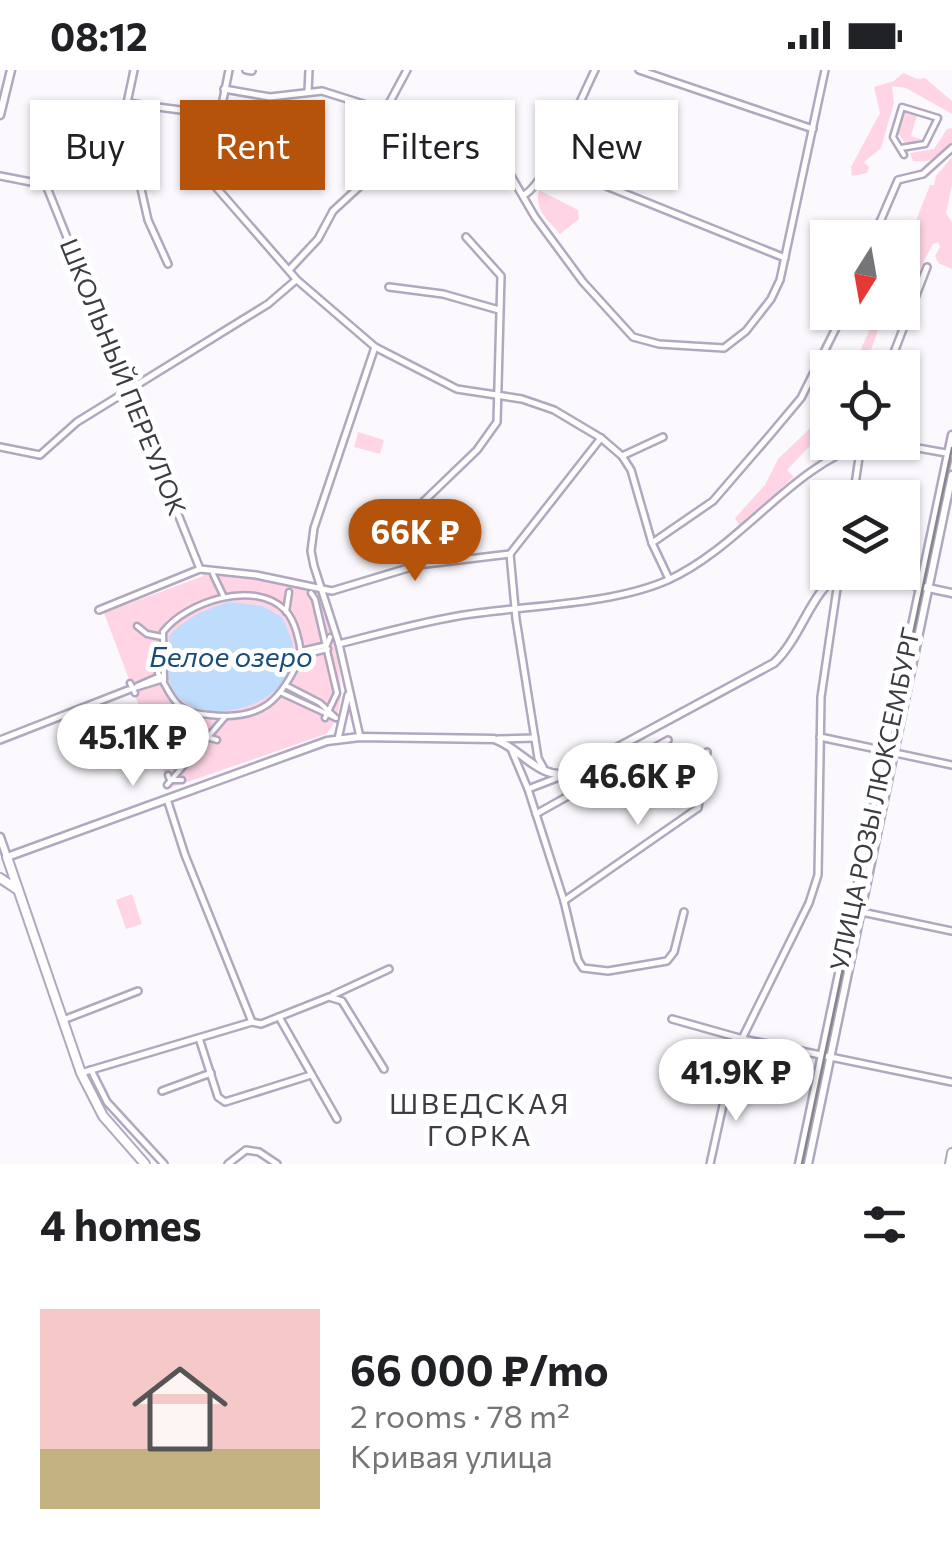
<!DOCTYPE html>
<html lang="en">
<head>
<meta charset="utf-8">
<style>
  body { margin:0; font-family:Commissioner,sans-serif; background:#f2f2f2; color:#202124; height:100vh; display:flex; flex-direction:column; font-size:38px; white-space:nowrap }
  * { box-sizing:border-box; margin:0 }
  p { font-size:32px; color:#757577 }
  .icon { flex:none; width:55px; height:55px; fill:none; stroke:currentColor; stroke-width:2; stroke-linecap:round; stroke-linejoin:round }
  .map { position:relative; height:1094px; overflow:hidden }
  .drawer { display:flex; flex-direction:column; background:#fff; flex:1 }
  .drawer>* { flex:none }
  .top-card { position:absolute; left:30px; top:30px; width:892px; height:90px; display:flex; gap:20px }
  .needle { width:65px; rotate:191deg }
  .buttons { position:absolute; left:810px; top:150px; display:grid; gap:20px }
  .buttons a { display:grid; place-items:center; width:110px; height:110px; border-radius:0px; background:#fff; box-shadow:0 2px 8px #0004; font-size:50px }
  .price { position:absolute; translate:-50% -85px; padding:0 22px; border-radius:35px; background:#fff; color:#222; font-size:32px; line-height:65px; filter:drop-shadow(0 2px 5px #0008) }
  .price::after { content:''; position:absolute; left:50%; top:60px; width:30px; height:22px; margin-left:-15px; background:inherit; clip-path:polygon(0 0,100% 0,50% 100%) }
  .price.current { background:#b45309; color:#fff }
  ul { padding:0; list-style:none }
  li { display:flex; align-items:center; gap:30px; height:250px; padding:0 40px }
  li span { display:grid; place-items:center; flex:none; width:280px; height:200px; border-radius:0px; color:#555 }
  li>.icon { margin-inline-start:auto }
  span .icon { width:120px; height:120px; fill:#fffc; stroke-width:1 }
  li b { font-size:42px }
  h2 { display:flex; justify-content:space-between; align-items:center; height:120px; padding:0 40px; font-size:42px }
  .chip { padding:0 35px; border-radius:0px; background:#fff; box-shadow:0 2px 8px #0004; font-size:35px; line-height:90px }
  .chip.current { background:#b45309; color:#fff }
  .status { display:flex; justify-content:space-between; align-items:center; height:70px; padding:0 50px; background:#fff; direction:ltr }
  .status svg { height:28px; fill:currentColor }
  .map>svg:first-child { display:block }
  .green { fill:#ffd5e5 }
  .water { fill:#bedcfb }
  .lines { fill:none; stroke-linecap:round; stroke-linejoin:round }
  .pedestrian-casing { stroke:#b1a8c0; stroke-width:9 }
  .minor-casing { stroke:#b1a8c0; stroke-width:10 }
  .tertiary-casing { stroke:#b1a8c0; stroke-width:10 }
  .secondary-casing { stroke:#b1a8c0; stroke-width:11 }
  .primary-casing { stroke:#b1a8c0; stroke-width:12 }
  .pedestrian { stroke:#fff; stroke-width:4 }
  .minor { stroke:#fff; stroke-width:5 }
  .tertiary { stroke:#fff; stroke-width:5 }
  .secondary { stroke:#fff; stroke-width:6 }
  .primary { stroke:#fff; stroke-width:8 }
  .tram { stroke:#87858d; stroke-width:2.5 }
  .labels { text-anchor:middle; stroke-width:10; stroke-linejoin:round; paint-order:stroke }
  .street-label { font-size:25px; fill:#3e3b45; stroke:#fff }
  .water-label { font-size:28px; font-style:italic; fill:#174d7d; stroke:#fff }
  .neighbourhood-label { font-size:28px; letter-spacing:2.5px; fill:#3e3b45; stroke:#fff }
</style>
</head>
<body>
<div class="status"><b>08:12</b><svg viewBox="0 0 49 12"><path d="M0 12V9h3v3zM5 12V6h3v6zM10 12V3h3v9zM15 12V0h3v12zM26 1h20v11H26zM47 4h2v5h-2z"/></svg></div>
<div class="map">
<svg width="952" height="1094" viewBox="0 0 952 1094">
  <rect width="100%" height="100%" fill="#fbf9fe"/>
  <g class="green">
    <path d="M903,3L918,9L925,8L952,31V44L906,18L892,16L894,33L881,78L864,92L869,97L867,103L852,106L851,97L880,43L874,17L894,11Z"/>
    <path d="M904,41L917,45L911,66L922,70L921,73H905L897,62Z"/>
    <path d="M952,58V74C938,88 932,93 913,91L910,83L934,79L947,59Z"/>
    <path d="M952,87V115L946,143L952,152V199L938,193L935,186L940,177L938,172L933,174L915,208L903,204V183L930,115H934L936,106Z"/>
    <path d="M539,120L578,140L579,149L560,164C547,149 534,140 539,120Z"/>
    <path d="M877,243H884L865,297H853Z"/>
    <path d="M827,342V365L808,378L787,400L794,407L739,455L735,448L765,415L778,389Z"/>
    <path d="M358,362L384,370L380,384L354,377Z"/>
    <path d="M214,502L306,518L318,526C332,563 357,632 326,664L170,718L104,543L203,506L202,503Z"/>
    <path d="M132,824L142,854L126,859L116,830Z"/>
  </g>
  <path class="water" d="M230,532L262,536L282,547C287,558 294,572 294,584C293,637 198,662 173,620C165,606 169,582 169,566C185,548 207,538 230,532Z"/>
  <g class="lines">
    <g class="pedestrian-casing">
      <g id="pedestrian">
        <path d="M901,78L925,74L938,48L902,37L893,67L904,85"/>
        <path d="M213,504L223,525"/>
        <path d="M311,523L315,529L337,623L325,648"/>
        <path d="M286,542L289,522"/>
        <path d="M137,556L147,564L162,567"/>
        <path d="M301,581L327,575L330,567"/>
        <path d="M303,585L328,579"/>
        <path d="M158,603C166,614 169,627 180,636C189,643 199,644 210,645C262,651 282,630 301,585C300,572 295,550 285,540C254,509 186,532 163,562L164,611"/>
        <path d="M130,613L135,623"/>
        <path d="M137,616L160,606"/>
        <path d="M287,616L320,633L336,648"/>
        <path d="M128,620L164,609"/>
        <path d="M282,623L336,648"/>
        <path d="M192,644L200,650L198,675"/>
        <path d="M193,663L217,670"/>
        <path d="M168,705L170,710H182"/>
        <path d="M167,715L225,647"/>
      </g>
    </g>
    <g class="minor-casing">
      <g id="minor">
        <path d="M246,0L252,1"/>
        <path d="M639,0L813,59"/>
        <path d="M224,19L270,27L322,21L493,75L535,147L583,212L633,267L659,274L724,278L746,261L771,229L780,210L825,0"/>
        <path d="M308,22L309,0"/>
        <path d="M127,33L134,0"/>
        <path d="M95,63L124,87L139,110L148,150L168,194"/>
        <path d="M549,93L785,188"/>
        <path d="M46,115L200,499"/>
        <path d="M524,125C547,112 581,28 595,0"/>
        <path d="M873,168L898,110L923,104L952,78"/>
        <path d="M289,200L318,169L333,141L359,117L385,41L407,0"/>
        <path d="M389,217L443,224L499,240"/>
        <path d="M375,277L457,319L522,329L554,340L601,368L622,386L631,400L652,473L669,509"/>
        <path d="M888,298L927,197"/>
        <path d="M0,377L40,385L77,352L268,234L296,210"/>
        <path d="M622,386L663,367"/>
        <path d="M652,473L713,431L770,365L801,328L844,242"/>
        <path d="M510,484L516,549L538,688L543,697"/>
        <path d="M418,495L416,454L423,432L477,380L497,352L501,206L466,167"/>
        <path d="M99,540L200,499L256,505L332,521L418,495L510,484L601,368"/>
        <path d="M820,667L952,695"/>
        <path d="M498,669L535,668"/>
        <path d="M0,670L128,620"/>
        <path d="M512,681L528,719L564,831L578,890L583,898L608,901L667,891L674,882L684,842"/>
        <path d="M528,719L562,706"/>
        <path d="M167,729L185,785L252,952"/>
        <path d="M536,744L668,670"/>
        <path d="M564,831L698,738L707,682"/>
        <path d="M857,841L952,861"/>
        <path d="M333,925L389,899"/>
        <path d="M279,947L337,1049"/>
        <path d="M672,949L743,969L952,1012"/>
        <path d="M63,950L138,921"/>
        <path d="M199,968L218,1027L225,1032L311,1005"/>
        <path d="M91,1000L107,1032L164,1094"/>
        <path d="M81,1003L252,952L261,954L329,927L342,931L384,999"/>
        <path d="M162,1021L211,1003"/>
        <path d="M228,1094L246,1080L259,1082L277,1094"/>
      </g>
    </g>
    <g class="tertiary-casing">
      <g id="tertiary">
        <path d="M229,0L210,95L215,116L297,210L375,277L314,458L311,481L314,496L339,574L360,667"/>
        <path d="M0,106L46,115L127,33L219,45"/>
        <path d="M884,372L952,384"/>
        <path d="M853,428L861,374"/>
        <path d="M339,574C378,564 418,553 458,546C522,535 609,536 668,510C742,476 790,397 868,372"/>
        <path d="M338,669L348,625"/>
        <path d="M710,1094L734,985L809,833L818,805L821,627L839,505"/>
      </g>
    </g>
    <g class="secondary-casing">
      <g id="secondary">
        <path d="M0,45L11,0"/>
        <path d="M853,502L952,523"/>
        <path d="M0,767L7,787L327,671L360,667L494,669C521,678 539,711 570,703L774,593C802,567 811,519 843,502"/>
        <path d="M799,1094L952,365"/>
        <path d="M808,1094L952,405"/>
      </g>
    </g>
    <g class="primary-casing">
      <g id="primary">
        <path d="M7,787L81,1003L103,1046L145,1094"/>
        <path d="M0,808L18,820"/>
        <path d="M950,1094L952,1083"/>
      </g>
    </g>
    <use href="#pedestrian" class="pedestrian"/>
    <use href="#minor" class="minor"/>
    <use href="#tertiary" class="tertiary"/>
    <use href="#secondary" class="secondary"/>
    <use href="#primary" class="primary"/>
    <path class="tram" d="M802,1094L952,378"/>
  </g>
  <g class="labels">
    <g class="street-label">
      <text transform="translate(123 307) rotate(68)" y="9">ШКОЛЬНЫЙ ПЕРЕУЛОК</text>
      <text transform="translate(875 729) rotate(-78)" y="9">УЛИЦА РОЗЫ ЛЮКСЕМБУРГ</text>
    </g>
    <g class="water-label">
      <text x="231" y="597">Белое озеро</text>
    </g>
    <g class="neighbourhood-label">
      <text x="480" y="1044">ШВЕДСКАЯ<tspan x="480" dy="32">ГОРКА</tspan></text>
    </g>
  </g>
</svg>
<div class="buttons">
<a><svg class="needle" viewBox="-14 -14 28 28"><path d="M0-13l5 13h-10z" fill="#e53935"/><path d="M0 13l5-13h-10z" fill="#757577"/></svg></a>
<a><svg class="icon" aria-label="locate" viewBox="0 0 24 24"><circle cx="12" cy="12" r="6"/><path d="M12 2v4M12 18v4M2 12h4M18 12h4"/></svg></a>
<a><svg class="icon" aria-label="layers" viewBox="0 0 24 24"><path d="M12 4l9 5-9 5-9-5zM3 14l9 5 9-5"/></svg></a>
</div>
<b class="price current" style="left:415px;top:514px">66K ₽</b>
<b class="price" style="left:133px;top:719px">45.1K ₽</b>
<b class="price" style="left:638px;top:758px">46.6K ₽</b>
<b class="price" style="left:736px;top:1054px">41.9K ₽</b>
<div class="top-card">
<a class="chip">Buy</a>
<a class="chip current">Rent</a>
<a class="chip">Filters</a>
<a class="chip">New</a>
</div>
</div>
<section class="drawer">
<h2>4 homes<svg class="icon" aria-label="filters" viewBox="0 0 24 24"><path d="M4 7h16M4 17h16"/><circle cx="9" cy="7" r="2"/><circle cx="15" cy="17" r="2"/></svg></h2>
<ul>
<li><span style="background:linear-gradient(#f6c9c9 70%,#c2b280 0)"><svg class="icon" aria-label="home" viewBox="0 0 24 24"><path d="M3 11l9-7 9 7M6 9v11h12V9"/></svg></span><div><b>66 000 ₽/mo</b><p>2 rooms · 78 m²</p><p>Кривая улица</p></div></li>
</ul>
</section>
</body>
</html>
